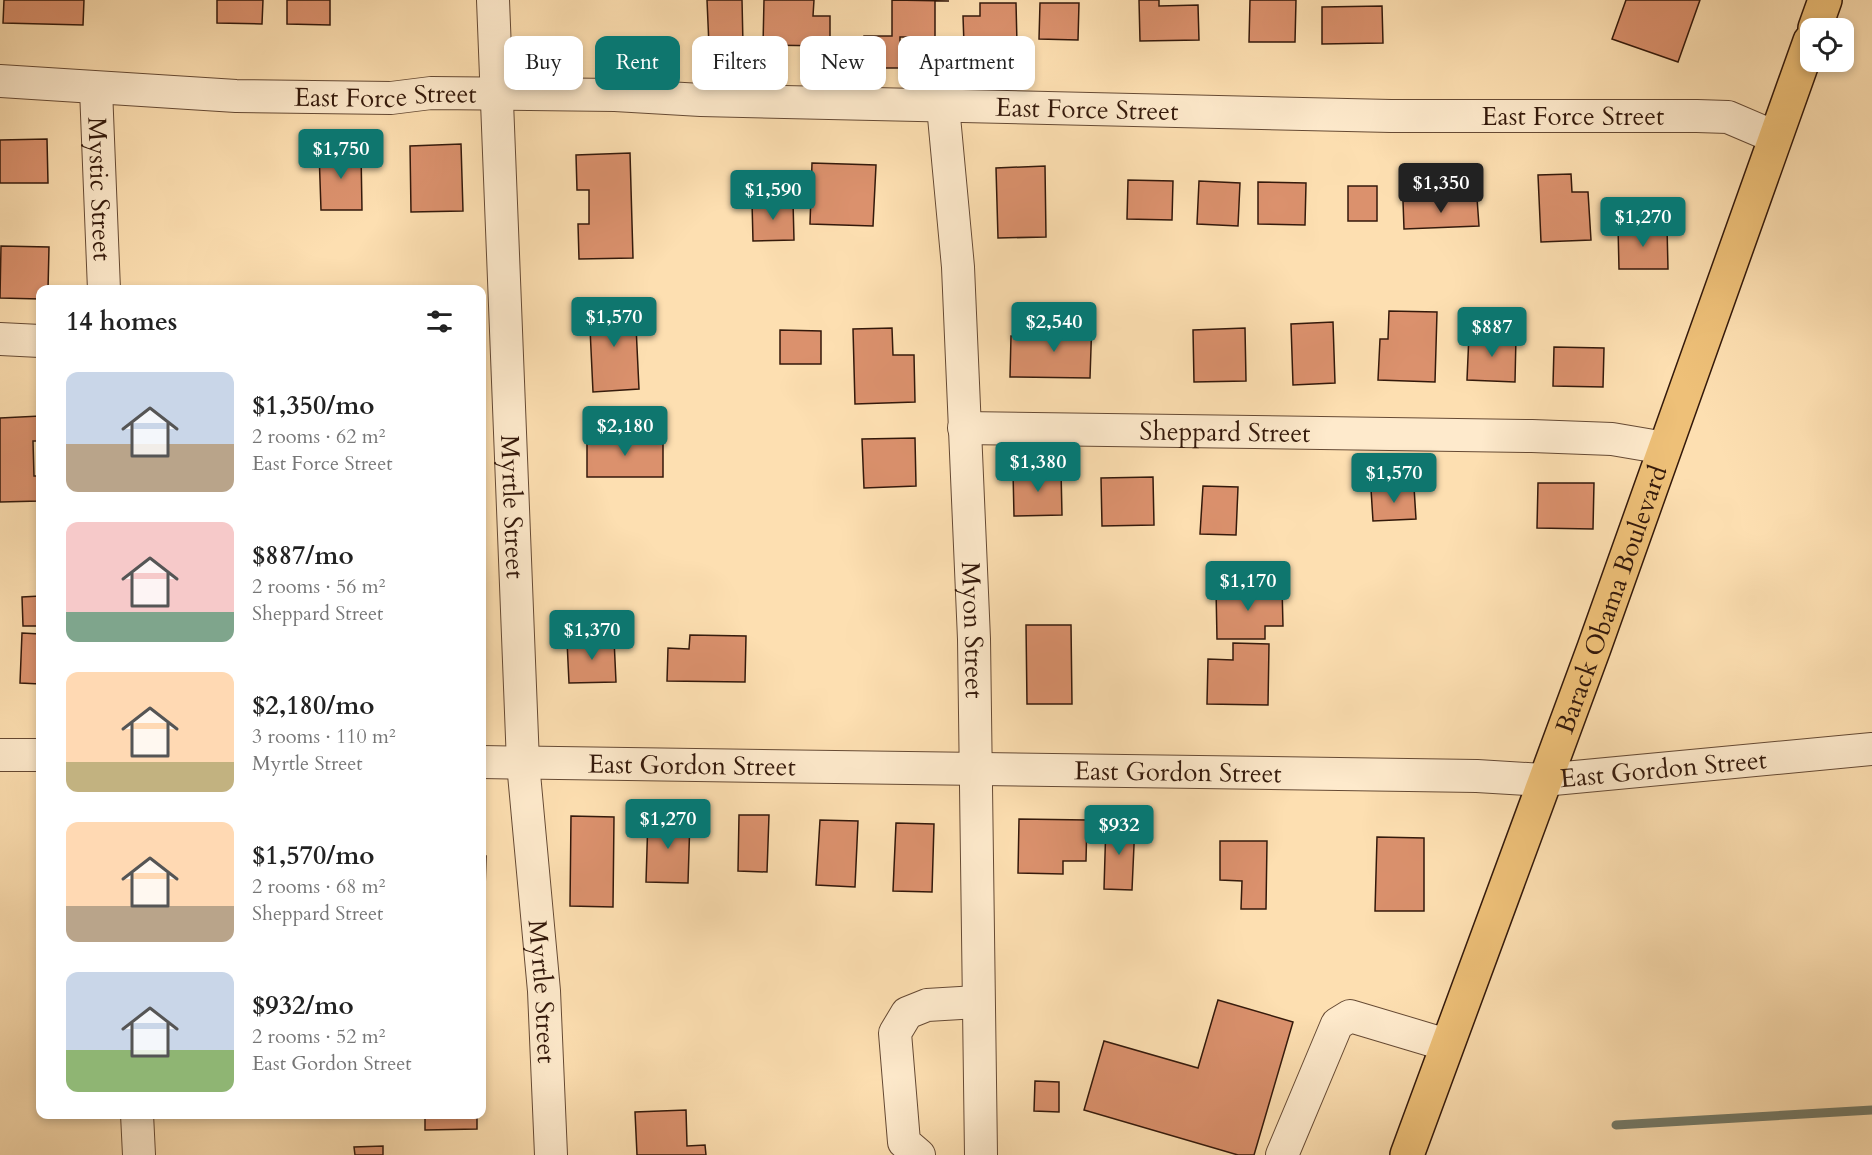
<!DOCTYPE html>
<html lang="en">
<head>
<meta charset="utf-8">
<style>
  body { margin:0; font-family:Cardo,serif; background:#f6f6f6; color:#222; height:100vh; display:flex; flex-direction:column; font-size:22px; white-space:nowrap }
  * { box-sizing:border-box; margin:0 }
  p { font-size:20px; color:#767676 }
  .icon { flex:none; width:33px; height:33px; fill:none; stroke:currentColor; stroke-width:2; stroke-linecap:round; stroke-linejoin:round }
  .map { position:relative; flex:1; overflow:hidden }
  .drawer { position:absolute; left:36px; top:285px; width:450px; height:834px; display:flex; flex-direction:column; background:#fff; border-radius:12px; box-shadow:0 3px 9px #0003 }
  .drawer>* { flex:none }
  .top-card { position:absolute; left:504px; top:36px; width:570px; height:54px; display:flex; gap:12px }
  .buttons { position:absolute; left:1800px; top:18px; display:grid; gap:12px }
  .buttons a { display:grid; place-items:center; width:54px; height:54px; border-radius:12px; background:#fff; box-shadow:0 3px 9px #0003; font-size:30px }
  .price { position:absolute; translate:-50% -51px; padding:0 14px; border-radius:6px; background:#0f766e; color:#fff; font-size:20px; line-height:39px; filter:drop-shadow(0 2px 3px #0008) }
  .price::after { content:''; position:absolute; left:50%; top:36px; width:18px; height:14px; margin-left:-9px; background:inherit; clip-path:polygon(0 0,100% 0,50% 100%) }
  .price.on { background:#222; color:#fff }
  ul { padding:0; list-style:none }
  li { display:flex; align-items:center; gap:18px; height:150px; padding:0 30px }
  li span { display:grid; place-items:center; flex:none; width:168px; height:120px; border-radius:12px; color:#555 }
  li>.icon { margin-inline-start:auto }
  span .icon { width:72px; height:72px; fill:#fffc; stroke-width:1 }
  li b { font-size:26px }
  h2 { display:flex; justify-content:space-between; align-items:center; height:72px; padding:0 30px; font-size:26px }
  .tag { padding:0 21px; border-radius:12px; background:#fff; box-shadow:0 3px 9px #0003; font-size:21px; line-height:54px }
  .tag.on { background:#0f766e; color:#fff }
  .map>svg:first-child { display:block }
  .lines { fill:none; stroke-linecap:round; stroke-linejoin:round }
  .stream { stroke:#757b69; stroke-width:9 }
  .building { fill:#db916d; stroke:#34190b; stroke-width:1.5 }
  .minor-casing { stroke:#664a34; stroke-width:34 }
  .major-casing { stroke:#34190b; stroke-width:36 }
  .minor { stroke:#feeacc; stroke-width:32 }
  .major { stroke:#eec078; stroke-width:33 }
  .labels { text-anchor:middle; stroke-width:4.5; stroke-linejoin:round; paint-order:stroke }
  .street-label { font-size:26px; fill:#34190b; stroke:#feeacc }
</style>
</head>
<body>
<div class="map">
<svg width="1872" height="1155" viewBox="0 0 1872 1155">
  <rect width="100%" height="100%" fill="#fddfb1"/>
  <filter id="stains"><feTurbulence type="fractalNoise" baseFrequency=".00333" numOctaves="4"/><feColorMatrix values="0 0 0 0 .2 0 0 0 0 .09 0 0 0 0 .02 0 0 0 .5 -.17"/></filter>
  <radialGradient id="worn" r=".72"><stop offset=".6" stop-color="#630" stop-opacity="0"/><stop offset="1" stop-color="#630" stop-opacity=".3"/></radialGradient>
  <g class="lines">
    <path class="stream" d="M1616,1125L1872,1110"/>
  </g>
  <g class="building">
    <path d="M4,0H84L83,25L3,23Z"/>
    <path d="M217,0H263L262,24L217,23Z"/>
    <path d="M287,0H330V25L287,24Z"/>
    <path d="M707,0H742L743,45L709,46Z"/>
    <path d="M764,0H814L813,16H830V46L763,45Z"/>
    <path d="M892,0L949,1H935V37H900V68H864V36H892Z"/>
    <path d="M1139,0H1159V6L1198,5L1199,40L1140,41Z"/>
    <path d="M1250,0H1296L1295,42H1249Z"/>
    <path d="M1626,0H1700L1678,62L1612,39Z"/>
    <path d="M980,3H1016L1017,44L964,45L963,16H980Z"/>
    <path d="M1040,3H1079L1078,40L1039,39Z"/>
    <path d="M1382,6L1383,43L1322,44V7Z"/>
    <path d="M47,139L48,183H0V140Z"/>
    <path d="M461,144L463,211L411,212L410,146Z"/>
    <path d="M319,151H361L362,210H321Z"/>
    <path d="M630,153L633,258L579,259L578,224H589V190H577L576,155Z"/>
    <path d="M812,163L876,165L873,226L810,224Z"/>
    <path d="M1045,166L1046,237L998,238L996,168Z"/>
    <path d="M1571,174L1572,192H1588L1591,240L1541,242L1538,175Z"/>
    <path d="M1128,180L1173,181L1172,220L1127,219Z"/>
    <path d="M1199,181L1240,183L1238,226L1197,224Z"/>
    <path d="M1258,182L1306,183L1305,225L1258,224Z"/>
    <rect x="1348" y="186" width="29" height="35"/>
    <path d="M1477,198L1479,226L1404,229L1403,201Z"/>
    <path d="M793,201L794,240L753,241L752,202Z"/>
    <path d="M1618,226H1667L1668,269H1619Z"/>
    <path d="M1,246L49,247L48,290H40V299L0,298Z"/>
    <path d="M635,305L639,389L593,392L589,307Z"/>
    <path d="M1389,311L1437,312L1435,382L1378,380L1380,339H1388Z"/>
    <path d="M1059,318L1092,319L1090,378L1010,377L1011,336L1059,338Z"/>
    <path d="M1333,322L1335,383L1293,385L1291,324Z"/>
    <path d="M892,328L893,355H914L915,402L855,404L853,329Z"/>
    <path d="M1245,328L1246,381L1194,382L1193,330Z"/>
    <path d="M780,330L821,331V364H780Z"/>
    <path d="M1469,334L1516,336L1515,382L1467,380Z"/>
    <path d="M1554,347L1604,348L1603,387L1553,386Z"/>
    <path d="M40,416V441H33L34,476H40V501L0,502V418Z"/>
    <rect x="587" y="438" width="76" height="39"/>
    <path d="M915,438L916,486L864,488L862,439Z"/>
    <path d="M1061,470L1062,515L1014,516L1013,471Z"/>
    <path d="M1153,477L1154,525L1102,526L1101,478Z"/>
    <path d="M1538,483H1594L1593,529L1537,528Z"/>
    <path d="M1203,486L1238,487L1236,535L1200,534Z"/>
    <path d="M1414,487L1416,519L1373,521L1371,489Z"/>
    <path d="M1282,587L1283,626H1265V639H1217L1216,589Z"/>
    <path d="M40,596V626H23L22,597Z"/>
    <path d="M1026,625H1071L1072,704H1027Z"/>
    <path d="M22,633L40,634V684L20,683Z"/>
    <path d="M690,635L746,636L745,682L667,681L668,648L689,649Z"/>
    <path d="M614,639L616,682L569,683L567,641Z"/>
    <path d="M1233,643L1269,644L1268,705L1207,704L1208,659L1233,660Z"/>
    <path d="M739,815H769L767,872L738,871Z"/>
    <path d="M571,816L614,817L613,907L570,906Z"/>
    <path d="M648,817L690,818L688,883L646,882Z"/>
    <path d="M1019,819L1087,820L1086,861H1063V874L1018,873Z"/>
    <path d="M820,820L858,821L855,887L816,885Z"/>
    <path d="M1106,822L1135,823L1132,890L1104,889Z"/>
    <path d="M896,823L934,824L932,892L893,891Z"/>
    <path d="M1377,837L1424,838V911H1375Z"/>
    <path d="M1220,841H1267L1266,909H1241L1242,881L1220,880Z"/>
    <path d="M482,856H486L485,890H482Z"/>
    <path d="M1218,1000L1293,1022L1254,1155H1238L1084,1110L1104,1041L1198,1068Z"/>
    <path d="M1035,1081L1059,1082V1112L1034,1111Z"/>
    <path d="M686,1110L687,1146L705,1145L706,1155H637L635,1112Z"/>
    <path d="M425,1114H477V1129L425,1130Z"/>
    <path d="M383,1146V1155H355L354,1147Z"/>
  </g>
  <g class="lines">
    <g class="minor-casing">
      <g id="minor">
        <path id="s1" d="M493,0L523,763L544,991L551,1155"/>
        <path id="s2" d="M0,81L236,96L391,98L431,93L615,95L701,100L1391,116H1697L1728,117L1775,137"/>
        <path id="s3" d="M96,89L104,290"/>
        <path id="s4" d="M943,106L958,267L974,639L981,1155"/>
        <path d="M0,339L40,341"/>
        <path id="s5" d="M964,428L1532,436L1612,439L1665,448"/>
        <path d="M0,755H40"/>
        <path id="s6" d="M482,762L1477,776L1543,780L1872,749"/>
        <path d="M137,1114L139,1155"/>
        <path d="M919,1155L904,1142L895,1033L907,1013L927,1005L977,1002"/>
        <path d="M1282,1155L1337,1024L1350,1016L1447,1045"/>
      </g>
    </g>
    <g class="major-casing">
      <g id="major">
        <path d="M1815,28L1825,0"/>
        <path id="s7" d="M1407,1155L1594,648L1810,41"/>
      </g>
    </g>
    <use href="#minor" class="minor"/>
    <use href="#major" class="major"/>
  </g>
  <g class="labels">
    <g class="street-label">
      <text dy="9" stroke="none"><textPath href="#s2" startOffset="386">East Force Street</textPath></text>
      <text dy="9" stroke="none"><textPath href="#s2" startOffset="1088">East Force Street</textPath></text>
      <text dy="9" stroke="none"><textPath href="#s2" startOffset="1574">East Force Street</textPath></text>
      <text dy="9" stroke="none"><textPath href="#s3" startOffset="100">Mystic Street</textPath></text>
      <text dy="9" stroke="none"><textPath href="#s5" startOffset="261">Sheppard Street</textPath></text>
      <text dy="9" stroke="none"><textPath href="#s1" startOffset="507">Myrtle Street</textPath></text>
      <text dy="9" stroke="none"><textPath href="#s7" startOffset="592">Barack Obama Boulevard</textPath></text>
      <text dy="9" stroke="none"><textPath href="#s4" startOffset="525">Myon Street</textPath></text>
      <text dy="9" stroke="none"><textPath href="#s6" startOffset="210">East Gordon Street</textPath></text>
      <text dy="9" stroke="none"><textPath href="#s6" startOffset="1182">East Gordon Street</textPath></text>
      <text dy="9" stroke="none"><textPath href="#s6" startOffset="696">East Gordon Street</textPath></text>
      <text dy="9" stroke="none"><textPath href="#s1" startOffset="993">Myrtle Street</textPath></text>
    </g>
  </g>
  <rect width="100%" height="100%" filter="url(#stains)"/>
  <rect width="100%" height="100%" fill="url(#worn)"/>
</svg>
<div class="buttons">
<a><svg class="icon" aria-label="locate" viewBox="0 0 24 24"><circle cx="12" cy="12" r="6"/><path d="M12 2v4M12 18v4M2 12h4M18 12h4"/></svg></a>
</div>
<b class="price" style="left:341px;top:180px">$1,750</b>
<b class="price on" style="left:1441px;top:214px">$1,350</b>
<b class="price" style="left:773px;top:221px">$1,590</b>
<b class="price" style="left:1643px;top:248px">$1,270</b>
<b class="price" style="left:614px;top:348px">$1,570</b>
<b class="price" style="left:1054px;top:353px">$2,540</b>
<b class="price" style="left:1492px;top:358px">$887</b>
<b class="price" style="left:625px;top:457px">$2,180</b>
<b class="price" style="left:1038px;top:493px">$1,380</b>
<b class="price" style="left:1394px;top:504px">$1,570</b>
<b class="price" style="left:1248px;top:612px">$1,170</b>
<b class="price" style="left:592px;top:661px">$1,370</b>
<b class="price" style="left:668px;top:850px">$1,270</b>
<b class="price" style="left:1119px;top:856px">$932</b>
<div class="top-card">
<a class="tag">Buy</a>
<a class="tag on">Rent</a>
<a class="tag">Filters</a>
<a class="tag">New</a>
<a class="tag">Apartment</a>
</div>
<section class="drawer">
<h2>14 homes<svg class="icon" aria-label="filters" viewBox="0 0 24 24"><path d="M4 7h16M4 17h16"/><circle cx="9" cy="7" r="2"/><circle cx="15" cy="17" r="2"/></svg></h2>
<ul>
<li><span style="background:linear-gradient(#c9d6e8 60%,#b9a48a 0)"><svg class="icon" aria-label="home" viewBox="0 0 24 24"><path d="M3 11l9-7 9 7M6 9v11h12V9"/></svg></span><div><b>$1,350/mo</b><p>2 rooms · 62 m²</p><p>East Force Street</p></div></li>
<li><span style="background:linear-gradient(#f6c9c9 75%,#7fa58c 0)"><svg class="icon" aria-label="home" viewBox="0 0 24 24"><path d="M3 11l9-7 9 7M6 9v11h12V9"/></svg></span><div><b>$887/mo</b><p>2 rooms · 56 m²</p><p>Sheppard Street</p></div></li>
<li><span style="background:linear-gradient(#ffd9b3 75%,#c2b280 0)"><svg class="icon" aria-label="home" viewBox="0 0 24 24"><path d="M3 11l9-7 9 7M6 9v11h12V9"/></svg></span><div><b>$2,180/mo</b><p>3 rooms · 110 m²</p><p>Myrtle Street</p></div></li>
<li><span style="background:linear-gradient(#ffd9b3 70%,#b9a48a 0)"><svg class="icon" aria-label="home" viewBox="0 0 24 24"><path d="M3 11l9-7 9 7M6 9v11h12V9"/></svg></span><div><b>$1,570/mo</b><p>2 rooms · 68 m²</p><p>Sheppard Street</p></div></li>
<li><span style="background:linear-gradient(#c9d6e8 65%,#8fb573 0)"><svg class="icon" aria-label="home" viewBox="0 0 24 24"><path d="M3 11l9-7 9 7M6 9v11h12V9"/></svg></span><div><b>$932/mo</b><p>2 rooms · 52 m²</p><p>East Gordon Street</p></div></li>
</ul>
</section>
</div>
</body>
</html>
